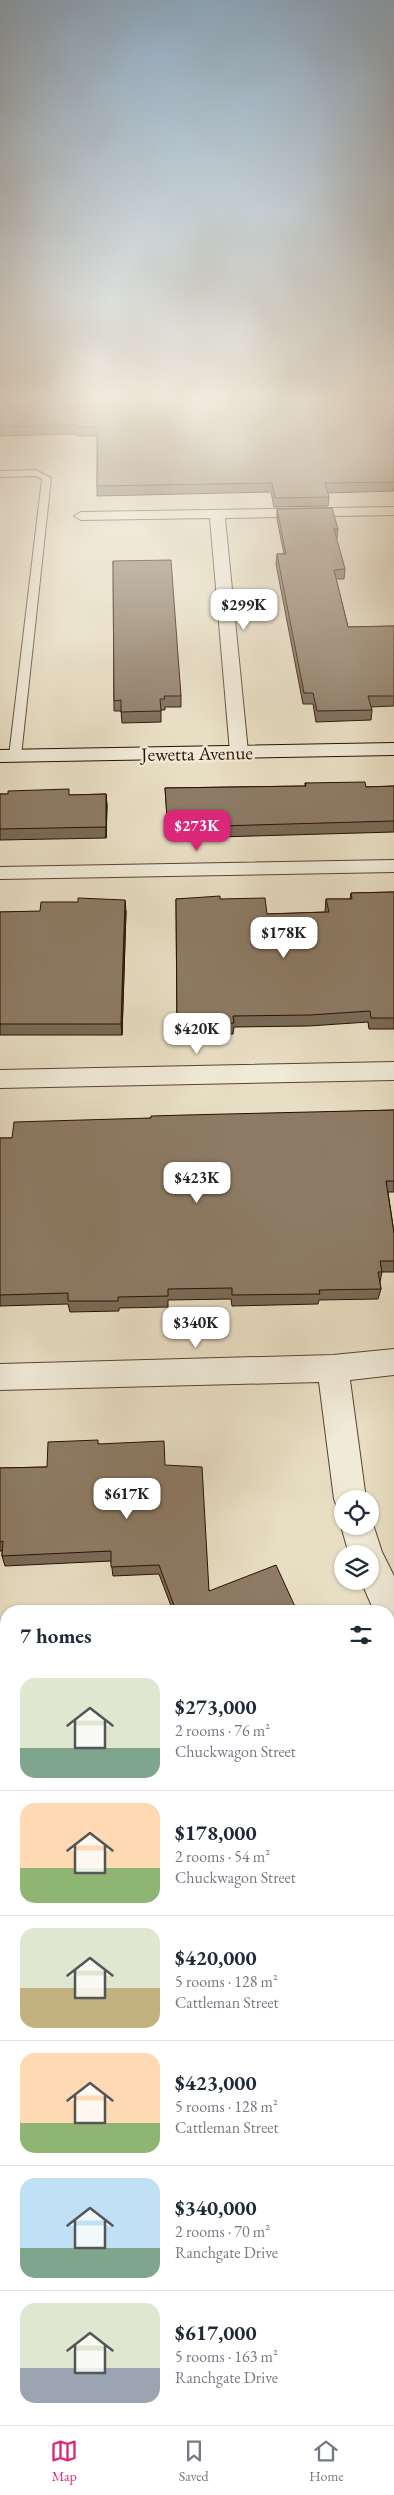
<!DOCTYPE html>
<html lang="en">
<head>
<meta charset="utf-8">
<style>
  body { margin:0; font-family:"EB Garamond",serif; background:#f6f6f7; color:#1f2937; height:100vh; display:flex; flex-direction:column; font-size:19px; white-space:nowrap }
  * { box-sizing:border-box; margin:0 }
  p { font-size:16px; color:#747a83 }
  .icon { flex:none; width:28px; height:28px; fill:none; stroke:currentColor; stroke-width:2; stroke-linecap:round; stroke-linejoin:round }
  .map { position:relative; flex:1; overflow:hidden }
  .details { position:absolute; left:0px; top:1605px; width:395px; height:820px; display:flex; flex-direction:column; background:#fff; border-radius:20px 20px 0 0; box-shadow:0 1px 4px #0004 }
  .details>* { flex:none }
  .fabs { position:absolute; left:334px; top:1490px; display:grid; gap:10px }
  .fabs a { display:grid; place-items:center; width:45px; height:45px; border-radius:50%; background:#fff; box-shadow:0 1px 4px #0004; font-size:25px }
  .price { position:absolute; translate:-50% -42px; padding:0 11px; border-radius:10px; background:#fff; color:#222; font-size:16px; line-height:32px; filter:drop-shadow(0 1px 2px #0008) }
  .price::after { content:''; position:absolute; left:50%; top:30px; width:15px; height:11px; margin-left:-8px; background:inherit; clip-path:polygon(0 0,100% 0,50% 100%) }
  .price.active { background:#db2777; color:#fff }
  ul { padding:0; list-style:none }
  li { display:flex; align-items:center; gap:15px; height:125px; padding:0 20px }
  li+li { border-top:1px solid #e0e1e3 }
  li span { display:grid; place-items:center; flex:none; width:140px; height:100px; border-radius:15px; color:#555 }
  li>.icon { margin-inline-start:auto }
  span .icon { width:60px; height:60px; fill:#fffc; stroke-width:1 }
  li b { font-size:21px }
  h2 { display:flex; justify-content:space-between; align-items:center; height:60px; padding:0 20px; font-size:21px }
  .menu { display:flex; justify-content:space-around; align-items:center; height:70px; border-top:1px solid #e0e1e3; background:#fff; font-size:14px; color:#747a83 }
  .menu a { display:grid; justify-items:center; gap:2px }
  .menu .active { color:#db2777 }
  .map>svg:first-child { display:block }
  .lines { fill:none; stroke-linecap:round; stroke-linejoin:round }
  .lane-casing { stroke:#5a4431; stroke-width:2 }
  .street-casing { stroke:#5a4431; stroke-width:2 }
  .secondary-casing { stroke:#2a1000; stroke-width:2 }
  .lane { fill:#f0ead8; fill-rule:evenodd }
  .street { fill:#f0ead8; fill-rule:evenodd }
  .secondary { fill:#f0ead8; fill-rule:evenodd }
  .wall { fill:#796a57; stroke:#2a1000 }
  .shaded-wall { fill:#635647; stroke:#2a1000 }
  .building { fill:#8d7b65; stroke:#2a1000 }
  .labels { text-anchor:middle; stroke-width:5; stroke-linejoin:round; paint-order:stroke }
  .far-street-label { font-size:19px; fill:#2a1000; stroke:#f0ead8 }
</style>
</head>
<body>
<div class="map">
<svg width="394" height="2425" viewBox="0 0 394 2425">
  <rect width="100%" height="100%" fill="#e8dec3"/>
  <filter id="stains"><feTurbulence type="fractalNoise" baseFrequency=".004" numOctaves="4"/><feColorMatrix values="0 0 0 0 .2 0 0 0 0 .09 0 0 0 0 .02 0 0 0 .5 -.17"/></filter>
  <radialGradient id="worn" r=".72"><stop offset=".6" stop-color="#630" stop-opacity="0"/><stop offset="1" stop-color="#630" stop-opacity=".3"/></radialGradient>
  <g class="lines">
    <g class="lane-casing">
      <path id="lane" d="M36,470L51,478L21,756L15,760L9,756L42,479L35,476L0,477V471Z"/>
    </g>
    <g class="street-casing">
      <g id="street">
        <path d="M394,507V515L225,518L248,752L246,756H232L230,752L210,518L81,520L74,516L81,512Z"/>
        <path d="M394,860V872L0,879V867Z"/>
        <path d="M394,1062V1080L0,1088V1070Z"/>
        <path d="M394,1349V1375L350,1380L366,1499H342V1512L338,1510L334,1499L319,1382L0,1390V1364L333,1355Z"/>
        <path d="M370,1515L382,1552L394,1576V1633L389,1630V1611H374L361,1581H370V1554H349L341,1526L342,1523V1526H370Z"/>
        <path d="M0,2167L6,2170V2222L0,2219Z"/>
        <path d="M144,2419H196L198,2425H146Z"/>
      </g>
    </g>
    <g class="secondary-casing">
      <path id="secondary" d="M394,743V755L0,762V750Z"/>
    </g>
    <use href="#lane" class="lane"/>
    <use href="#street" class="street"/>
    <use href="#secondary" class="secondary"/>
  </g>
  <g class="wall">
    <path d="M0,398H394V400L0,403Z"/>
    <path d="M394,402V491L327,493L329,497L328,506L274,507L271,492L97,496V436H76V434L0,436V406Z"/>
    <path d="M277,509L338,529L337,538H336L345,569L344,579H336L348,627L394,626V706L371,707L372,710L371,720L316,722L313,704H303L276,564L277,554H284L277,519Z"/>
    <path d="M113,561L181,696V707H165V710H161V722L122,723L121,711H114Z"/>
    <path d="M305,783L366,787L394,786V832L183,838L182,829H168L165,788L305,786Z"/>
    <path d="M0,794L70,795L106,794L107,806L106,838L0,840Z"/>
    <path d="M394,892V1029H369L368,1022L309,1026L234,1027L233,1034L177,1035L176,899H220L267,914L325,912L326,899H350L351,893Z"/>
    <path d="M126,911L122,1035H0V912Z"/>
    <path d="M394,1110V1192H388L394,1233V1272H382L380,1282L381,1289L378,1299L319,1300L318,1304L232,1306L231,1299L168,1300V1307L119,1308V1311L70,1312L68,1304L0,1306V1138H12L151,1118Z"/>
    <path d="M99,1444L165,1465L209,1591L297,1611H173L159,1574L113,1576L111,1561L5,1566L2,1556V1551H0V1468L47,1467Z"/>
    <path d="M0,1696L6,1700V1876L0,1872Z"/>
    <path d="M389,1827L394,1835V1976L389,1970Z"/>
  </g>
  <g class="shaded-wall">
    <path d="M106,794L107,806L106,838Z"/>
    <path d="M125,900L126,911L122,1035L121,1024Z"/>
  </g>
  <g class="building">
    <path d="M394,402V482L325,483L329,497L275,498L272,483L97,486L98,427H75V425L0,427V406Z"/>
    <path d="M332,508L338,529H334L345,569L334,570L348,627L394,626V696H368L372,710L317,711L313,693H304L277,554H286L277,509Z"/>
    <path d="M171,560L181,696H164L165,699H160L161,711L121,712V700L114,701L113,561Z"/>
    <path d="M365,782L366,787L394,786V821L183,827L182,818H167L165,788L306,786L305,783Z"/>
    <path d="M69,789V795L106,794V827L0,829V794H8V791Z"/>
    <path d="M394,892V1018H371L370,1011L310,1015L233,1016L234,1023L177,1024L176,899L220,896V899L265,898L267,914L329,912L326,899H352L351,893Z"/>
    <path d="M78,898L125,900L121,1024H0V912L40,911L41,902H78Z"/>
    <path d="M394,1110V1181H386L394,1233V1261H380L382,1272H378L381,1289L319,1290L320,1294L232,1295V1288L168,1289V1296L118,1297V1301H68V1293L0,1295V1138H12L14,1122L151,1118V1116L186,1115Z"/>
    <path d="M98,1440V1444L164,1441L165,1465L202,1467L209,1591L276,1565L297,1611H176L159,1565L111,1567V1551L2,1556L3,1541L0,1542V1468L47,1467L48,1442Z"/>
    <path d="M0,1696L6,1700V1873L0,1870Z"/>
    <path d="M389,1827L394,1835V1968L389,1963Z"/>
    <path d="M6,1893V1929L0,1924V1902Z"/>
    <path d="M389,2134L394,2140V2391L389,2385Z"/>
  </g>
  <linearGradient id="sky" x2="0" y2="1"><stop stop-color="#8ea9bf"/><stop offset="0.54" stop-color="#f5f0e4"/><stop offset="1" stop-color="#f5f0e4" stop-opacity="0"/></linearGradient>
  <rect width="394" height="737" fill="url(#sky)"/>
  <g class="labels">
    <g class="far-street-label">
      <text transform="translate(197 753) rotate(-1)" y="7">Jewetta Avenue</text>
    </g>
  </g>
  <rect width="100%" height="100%" filter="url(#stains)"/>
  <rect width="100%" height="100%" fill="url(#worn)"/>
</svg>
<div class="fabs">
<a><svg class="icon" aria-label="locate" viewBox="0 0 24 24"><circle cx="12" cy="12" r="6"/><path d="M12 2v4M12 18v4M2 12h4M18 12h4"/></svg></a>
<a><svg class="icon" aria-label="layers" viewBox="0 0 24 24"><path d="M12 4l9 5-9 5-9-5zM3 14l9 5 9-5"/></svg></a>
</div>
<b class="price" style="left:244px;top:631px">$299K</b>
<b class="price active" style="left:197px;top:852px">$273K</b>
<b class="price" style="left:284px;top:959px">$178K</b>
<b class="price" style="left:197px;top:1055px">$420K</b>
<b class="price" style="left:197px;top:1204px">$423K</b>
<b class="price" style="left:196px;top:1349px">$340K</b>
<b class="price" style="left:127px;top:1520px">$617K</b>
<section class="details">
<h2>7 homes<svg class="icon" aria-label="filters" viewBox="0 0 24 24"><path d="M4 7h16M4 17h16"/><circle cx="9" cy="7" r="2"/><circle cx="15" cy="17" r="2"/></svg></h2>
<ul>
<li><span style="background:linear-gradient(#dfe7d0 70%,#7fa58c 0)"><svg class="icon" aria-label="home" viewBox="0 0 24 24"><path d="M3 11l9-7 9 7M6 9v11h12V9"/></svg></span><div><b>$273,000</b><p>2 rooms · 76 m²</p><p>Chuckwagon Street</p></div></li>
<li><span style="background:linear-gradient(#ffd9b3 65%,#8fb573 0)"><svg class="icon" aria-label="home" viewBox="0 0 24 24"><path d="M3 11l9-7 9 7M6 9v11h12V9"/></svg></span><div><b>$178,000</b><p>2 rooms · 54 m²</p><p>Chuckwagon Street</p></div></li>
<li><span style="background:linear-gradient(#dfe7d0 60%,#c2b280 0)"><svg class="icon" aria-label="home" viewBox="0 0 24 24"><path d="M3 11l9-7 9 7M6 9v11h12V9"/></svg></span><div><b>$420,000</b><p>5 rooms · 128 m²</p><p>Cattleman Street</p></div></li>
<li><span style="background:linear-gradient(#ffd9b3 70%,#8fb573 0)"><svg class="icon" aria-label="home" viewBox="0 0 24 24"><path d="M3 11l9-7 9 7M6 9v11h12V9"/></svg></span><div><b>$423,000</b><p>5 rooms · 128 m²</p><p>Cattleman Street</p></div></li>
<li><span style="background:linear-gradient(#bfe0f5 70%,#7fa58c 0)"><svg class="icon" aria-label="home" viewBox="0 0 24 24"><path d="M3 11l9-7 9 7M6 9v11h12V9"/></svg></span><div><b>$340,000</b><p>2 rooms · 70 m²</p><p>Ranchgate Drive</p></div></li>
<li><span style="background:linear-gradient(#dfe7d0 65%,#9aa5b1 0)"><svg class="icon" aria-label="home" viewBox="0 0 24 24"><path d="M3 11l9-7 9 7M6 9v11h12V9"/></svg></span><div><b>$617,000</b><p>5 rooms · 163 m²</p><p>Ranchgate Drive</p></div></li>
</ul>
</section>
</div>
<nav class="menu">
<a class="active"><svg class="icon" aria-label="map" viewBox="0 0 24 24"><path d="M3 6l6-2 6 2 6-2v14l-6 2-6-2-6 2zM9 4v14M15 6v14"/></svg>Map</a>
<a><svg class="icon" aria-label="saved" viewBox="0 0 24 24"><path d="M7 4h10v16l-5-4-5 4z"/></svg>Saved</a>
<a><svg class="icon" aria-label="home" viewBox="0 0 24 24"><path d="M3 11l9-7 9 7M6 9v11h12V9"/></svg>Home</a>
</nav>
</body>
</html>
